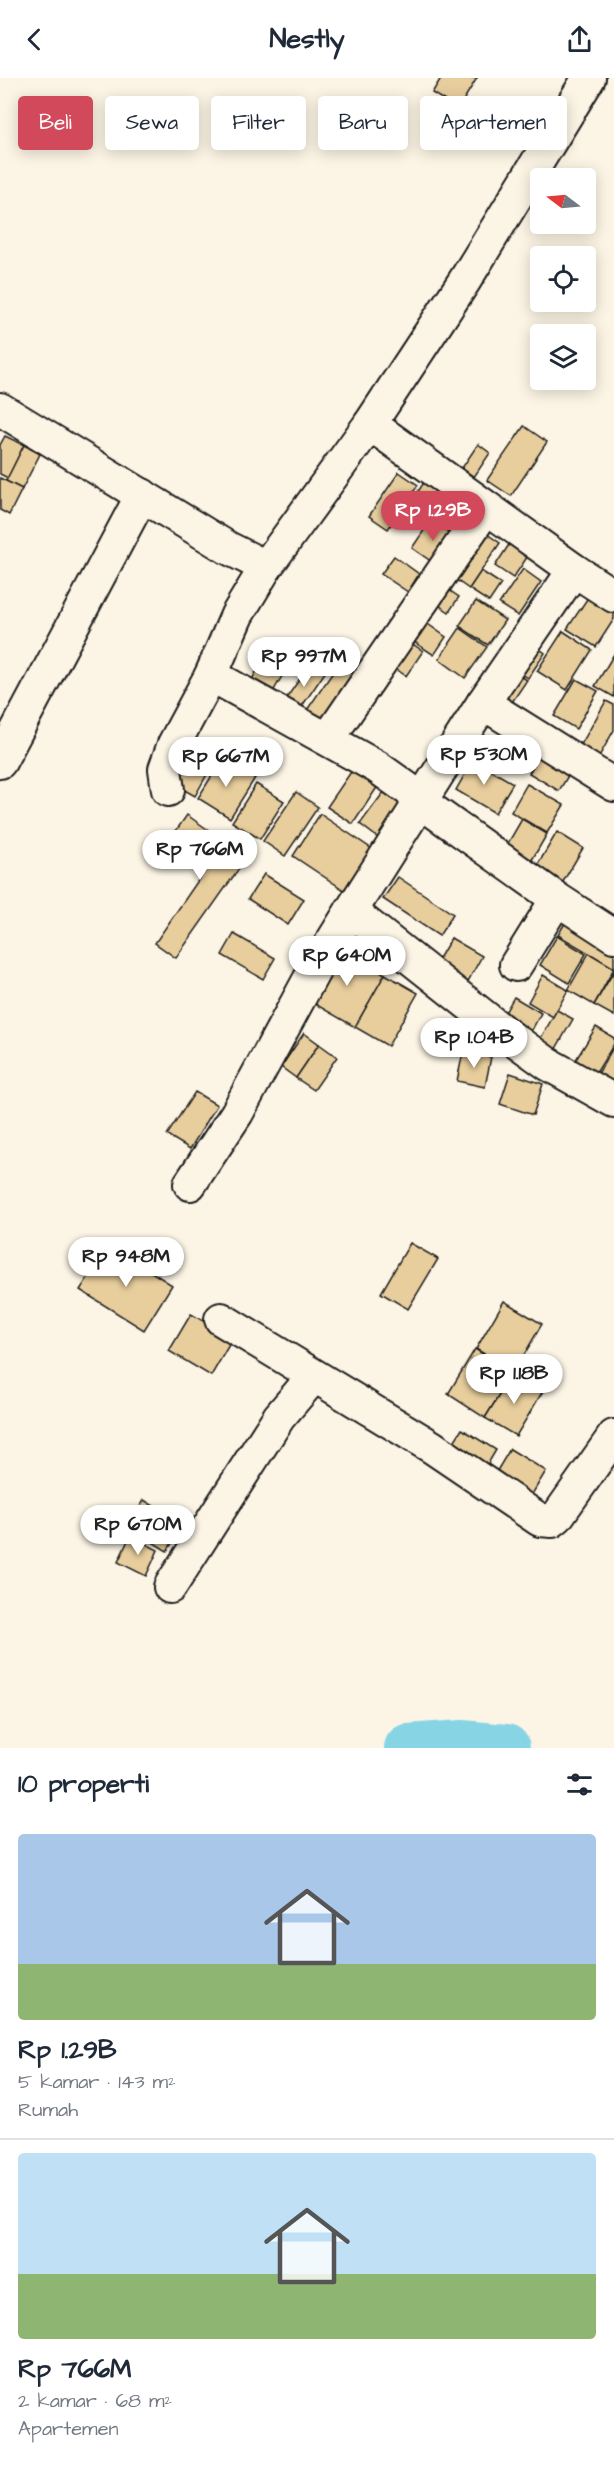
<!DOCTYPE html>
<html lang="id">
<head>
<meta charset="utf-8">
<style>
  body { margin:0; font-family:"Architects Daughter",sans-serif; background:#f6f6f7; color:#1f2937; height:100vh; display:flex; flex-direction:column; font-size:22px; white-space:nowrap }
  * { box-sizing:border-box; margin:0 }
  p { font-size:20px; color:#747a83 }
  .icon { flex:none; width:33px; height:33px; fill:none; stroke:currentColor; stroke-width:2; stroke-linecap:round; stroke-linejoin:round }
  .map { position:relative; height:1670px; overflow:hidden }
  .panel { display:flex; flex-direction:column; background:#fff; flex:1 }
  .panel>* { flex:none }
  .hud { position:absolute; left:18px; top:18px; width:579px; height:54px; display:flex; gap:12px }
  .needle { width:39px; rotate:286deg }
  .buttons { position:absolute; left:530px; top:90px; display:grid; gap:12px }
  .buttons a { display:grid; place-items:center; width:66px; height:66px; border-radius:6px; background:#fff; box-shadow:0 3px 15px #0003; font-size:30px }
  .price { position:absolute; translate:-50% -51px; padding:0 14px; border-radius:21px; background:#fff; color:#222; font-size:20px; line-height:39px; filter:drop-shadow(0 2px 3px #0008) }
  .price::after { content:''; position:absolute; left:50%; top:36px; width:18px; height:14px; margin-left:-9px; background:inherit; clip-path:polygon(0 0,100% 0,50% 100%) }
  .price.current { background:#d1495b; color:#fff }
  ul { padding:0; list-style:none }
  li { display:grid; align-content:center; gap:12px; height:318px; padding:0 18px }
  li+li { border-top:2px solid #e0e1e3 }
  li span { display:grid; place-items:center; height:186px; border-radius:6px; color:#555 }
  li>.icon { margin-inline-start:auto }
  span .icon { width:108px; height:108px; fill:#fffc; stroke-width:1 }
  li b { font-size:26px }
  h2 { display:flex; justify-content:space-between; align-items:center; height:72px; padding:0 18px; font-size:26px }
  .pill { padding:0 21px; border-radius:6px; background:#fff; box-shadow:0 3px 15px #0003; font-size:21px; line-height:54px }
  .pill.current { background:#d1495b; color:#fff }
  header { display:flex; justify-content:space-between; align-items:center; height:78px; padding:0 18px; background:#fff; font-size:27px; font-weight:700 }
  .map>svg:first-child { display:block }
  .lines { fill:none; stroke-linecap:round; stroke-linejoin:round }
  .river { stroke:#87d5e4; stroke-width:48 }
  .building { fill:#e8ce9d; stroke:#1c1c1c; stroke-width:1.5 }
  .street-casing { stroke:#1c1c1c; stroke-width:36 }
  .street { stroke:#fcf5e5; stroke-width:32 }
</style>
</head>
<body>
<header><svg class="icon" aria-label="back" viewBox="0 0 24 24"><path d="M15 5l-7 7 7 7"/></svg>Nestly<svg class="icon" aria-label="share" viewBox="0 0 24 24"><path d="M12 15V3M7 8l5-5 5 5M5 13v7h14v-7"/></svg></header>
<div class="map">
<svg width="614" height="1670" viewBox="0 0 614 1670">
  <rect width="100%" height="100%" fill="#fcf5e5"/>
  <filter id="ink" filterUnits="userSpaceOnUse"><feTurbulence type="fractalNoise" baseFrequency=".0167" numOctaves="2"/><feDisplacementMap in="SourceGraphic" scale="12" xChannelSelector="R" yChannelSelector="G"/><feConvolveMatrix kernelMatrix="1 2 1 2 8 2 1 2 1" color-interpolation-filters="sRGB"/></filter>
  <g filter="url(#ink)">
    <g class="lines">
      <path class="river" d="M408,1670L462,1666L506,1670"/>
    </g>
    <g class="building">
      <path d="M441,0H477L458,31L432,15Z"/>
      <path d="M524,348L547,364L511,418L487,402Z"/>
      <path d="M5,358L24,367L8,400L0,396V367Z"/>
      <path d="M478,366L490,375L474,399L462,390Z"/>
      <path d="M24,367L40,376L22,411L6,403Z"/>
      <path d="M399,394L418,407L388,451L369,438Z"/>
      <path d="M0,400L22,411L9,437L0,432Z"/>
      <path d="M425,403L442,415L427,439L409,427Z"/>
      <path d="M442,416L470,434L454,458L427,439Z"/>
      <path d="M431,442L454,458L435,486L412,470Z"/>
      <path d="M477,449L500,465L469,511L446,495Z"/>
      <path d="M512,462L530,475L513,500L495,488Z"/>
      <path d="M394,478L419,496L408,514L381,496Z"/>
      <path d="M523,491L541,504L518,538L499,526Z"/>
      <path d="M481,493L501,506L489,524L469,511Z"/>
      <path d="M440,506L459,519L449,534L430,521Z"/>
      <path d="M589,518L614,534V541L596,569L567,551Z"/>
      <path d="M476,523L505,542L488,567L459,548Z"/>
      <path d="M418,539L446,559L434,577L405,558Z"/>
      <path d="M460,550L487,569L465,600L439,581Z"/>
      <path d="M563,553L592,572L567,612L537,593Z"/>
      <path d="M405,561L423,573L406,598L389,586Z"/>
      <path d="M530,564L545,575L528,600L512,589Z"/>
      <path d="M271,567L293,579L270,619L249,607Z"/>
      <path d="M614,576V619L595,608Z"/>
      <path d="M344,578L358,588L320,645L305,635Z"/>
      <path d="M312,583L326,593L296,637L281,628Z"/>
      <path d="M511,592L527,602L506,633L491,623Z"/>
      <path d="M576,601L598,613L576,651L554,638Z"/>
      <path d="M606,623L614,627V652L597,682L578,672Z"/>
      <path d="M539,678L569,696L559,713L529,695Z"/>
      <path d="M190,679L210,691L195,718L174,706Z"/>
      <path d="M223,680L255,700L230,740L198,720Z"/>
      <path d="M473,682L513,705L495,735L456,712Z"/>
      <path d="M355,688L380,705L353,746L327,729Z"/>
      <path d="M256,706L284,723L260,761L232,744Z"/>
      <path d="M527,706L564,727L547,755L511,734Z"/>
      <path d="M386,711L408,727L382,763L360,746Z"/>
      <path d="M296,714L318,729L285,778L263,763Z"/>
      <path d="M320,736L372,771L344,812L293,778Z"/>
      <path d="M187,737L247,779L176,880L155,865L206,791L168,764Z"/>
      <path d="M522,741L547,756L525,794L500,779Z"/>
      <path d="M557,754L583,770L560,809L534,793Z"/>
      <path d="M264,796L304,821L288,847L248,821Z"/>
      <path d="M398,799L453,836L439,858L383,821Z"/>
      <path d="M565,845L614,873V890L558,857Z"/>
      <path d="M234,856L275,880L263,901L222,877Z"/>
      <path d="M557,858L586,876L569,905L540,887Z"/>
      <path d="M451,860L482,878L466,907L434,889Z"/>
      <path d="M339,869L385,896L355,949L308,922Z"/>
      <path d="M589,875L614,890L594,927L568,912Z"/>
      <path d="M614,893V938L594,927Z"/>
      <path d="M385,896L418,915L388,968L355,949Z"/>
      <path d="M543,897L568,912L553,939L528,924Z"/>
      <path d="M514,919L541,935L527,961L499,945Z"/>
      <path d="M557,932L573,941L554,974L538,965Z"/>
      <path d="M596,949L614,960V966L593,1000L572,988Z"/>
      <path d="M304,955L319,966L296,1000L281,989Z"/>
      <path d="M319,966L337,979L314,1012L296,1000Z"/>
      <path d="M614,968V1012L595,1001Z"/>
      <path d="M463,974L491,979L485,1009L457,1003Z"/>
      <path d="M510,995L543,1006L533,1037L500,1026Z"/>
      <path d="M195,1014L217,1027L190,1071L167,1057Z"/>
      <path d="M410,1165L438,1181L408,1231L381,1215Z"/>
      <path d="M109,1167L172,1207L144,1252L80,1212Z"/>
      <path d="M504,1223L542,1246L514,1294L476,1271Z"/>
      <path d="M191,1236L233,1260L211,1298L169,1273Z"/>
      <path d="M475,1271L513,1295L485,1340L448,1316Z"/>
      <path d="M513,1295L543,1313L516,1358L485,1340Z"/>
      <path d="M462,1351L496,1372L483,1394L448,1373Z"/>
      <path d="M510,1371L546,1393L528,1423L492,1401Z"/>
      <path d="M144,1422L184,1447L167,1473L128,1449Z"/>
      <path d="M130,1458L158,1472L146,1498L118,1484Z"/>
    </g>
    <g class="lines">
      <g class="street-casing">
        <g id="street">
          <path d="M0,331L228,470L266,489"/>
          <path d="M370,346L574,492L614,518"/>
          <path d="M211,597L377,689L422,721L432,732L557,821L614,858"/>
          <path d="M483,625L614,707"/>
          <path d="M328,661L486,430"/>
          <path d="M0,684L142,417"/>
          <path d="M168,712L165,691L174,666L211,597L237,537L266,489L370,346L465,202L589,0"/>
          <path d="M351,833L505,955L548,986L614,1023"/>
          <path d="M516,887L557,821"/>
          <path d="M190,1106L237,1035L314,893L351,833L483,625L574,492"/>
          <path d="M221,1241L432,1369L540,1442L552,1443L557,1439L614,1358"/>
          <path d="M170,1509L279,1339L314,1298"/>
        </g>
      </g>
      <use href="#street" class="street"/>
    </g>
  </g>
</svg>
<div class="buttons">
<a><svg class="needle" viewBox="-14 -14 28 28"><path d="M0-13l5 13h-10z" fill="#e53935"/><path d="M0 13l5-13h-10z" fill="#747a83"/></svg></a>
<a><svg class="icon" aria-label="locate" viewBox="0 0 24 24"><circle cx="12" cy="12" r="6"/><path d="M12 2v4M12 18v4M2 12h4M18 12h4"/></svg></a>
<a><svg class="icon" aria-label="layers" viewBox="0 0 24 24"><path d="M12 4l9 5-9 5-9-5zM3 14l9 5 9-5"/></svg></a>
</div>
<b class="price current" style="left:433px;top:464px">Rp 1.29B</b>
<b class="price" style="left:304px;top:610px">Rp 997M</b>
<b class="price" style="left:484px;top:708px">Rp 530M</b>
<b class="price" style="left:226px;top:710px">Rp 667M</b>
<b class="price" style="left:200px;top:803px">Rp 766M</b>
<b class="price" style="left:347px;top:909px">Rp 640M</b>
<b class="price" style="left:474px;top:991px">Rp 1.04B</b>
<b class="price" style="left:126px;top:1210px">Rp 948M</b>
<b class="price" style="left:514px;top:1327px">Rp 1.18B</b>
<b class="price" style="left:138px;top:1478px">Rp 670M</b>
<div class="hud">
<a class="pill current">Beli</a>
<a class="pill">Sewa</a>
<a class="pill">Filter</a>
<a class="pill">Baru</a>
<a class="pill">Apartemen</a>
</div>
</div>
<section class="panel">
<h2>10 properti<svg class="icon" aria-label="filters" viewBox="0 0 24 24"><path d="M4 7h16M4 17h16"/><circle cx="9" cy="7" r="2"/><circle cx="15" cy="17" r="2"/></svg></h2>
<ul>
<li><span style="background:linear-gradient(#a9c7e8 70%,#8fb573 0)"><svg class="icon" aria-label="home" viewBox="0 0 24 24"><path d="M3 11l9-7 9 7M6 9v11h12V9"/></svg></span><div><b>Rp 1.29B</b><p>5 kamar · 143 m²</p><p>Rumah</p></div></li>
<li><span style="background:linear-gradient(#bfe0f5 65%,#8fb573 0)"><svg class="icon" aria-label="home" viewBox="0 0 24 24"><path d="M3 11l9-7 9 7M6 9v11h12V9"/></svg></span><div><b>Rp 766M</b><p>2 kamar · 68 m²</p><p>Apartemen</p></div></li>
</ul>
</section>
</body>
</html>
